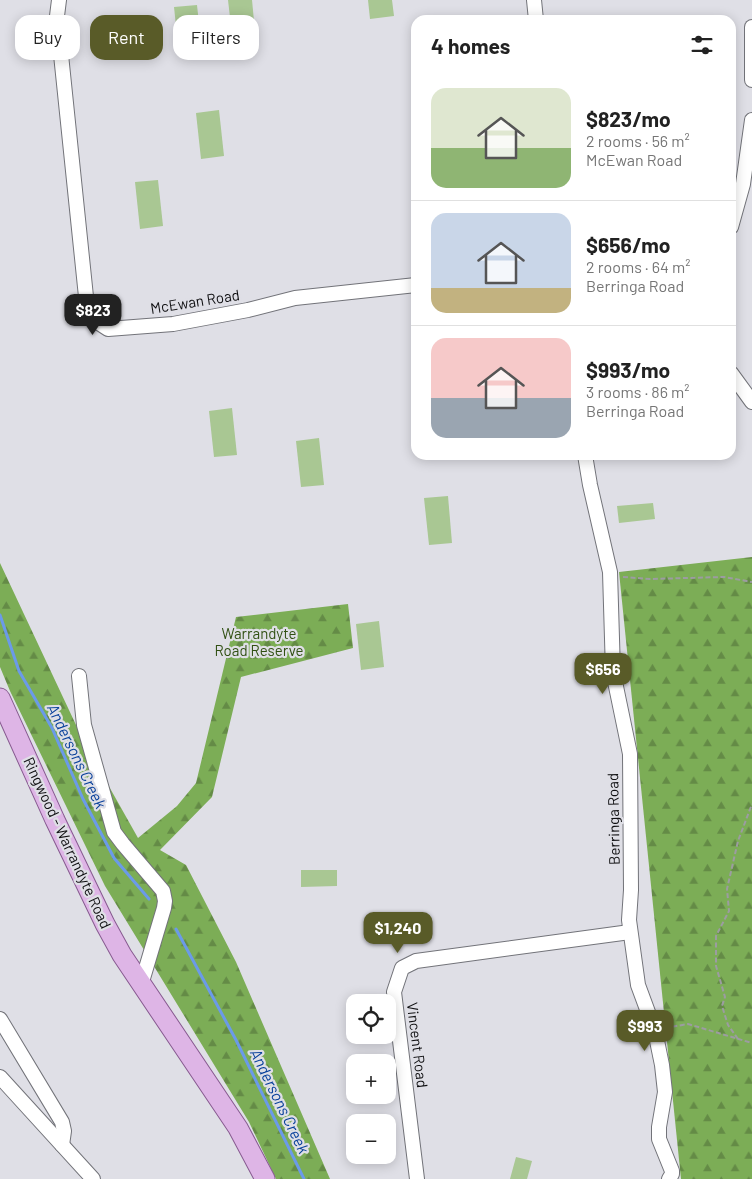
<!DOCTYPE html>
<html lang="en">
<head>
<meta charset="utf-8">
<style>
  body { margin:0; font-family:Barlow,sans-serif; background:#f6f6f6; color:#222; height:100vh; display:flex; flex-direction:column; font-size:19px; white-space:nowrap }
  * { box-sizing:border-box; margin:0 }
  p { font-size:16px; color:#767676 }
  .icon { flex:none; width:28px; height:28px; fill:none; stroke:currentColor; stroke-width:2; stroke-linecap:round; stroke-linejoin:round }
  .map { position:relative; flex:1; overflow:hidden }
  .sheet { position:absolute; left:411px; top:15px; width:325px; height:445px; display:flex; flex-direction:column; background:#fff; border-radius:15px; box-shadow:0 2px 12px #0003 }
  .sheet>* { flex:none }
  .guide { position:absolute; left:15px; top:15px; width:321px; height:45px; display:flex; gap:10px }
  .controls { position:absolute; left:346px; top:994px; display:grid; gap:10px }
  .controls a { display:grid; place-items:center; width:50px; height:50px; border-radius:10px; background:#fff; box-shadow:0 2px 12px #0003; font-size:25px }
  .price { position:absolute; translate:-50% -42px; padding:0 11px; border-radius:10px; background:#595b28; color:#fff; font-size:16px; line-height:32px; filter:drop-shadow(0 1px 2px #0008) }
  .price::after { content:''; position:absolute; left:50%; top:30px; width:15px; height:11px; margin-left:-8px; background:inherit; clip-path:polygon(0 0,100% 0,50% 100%) }
  .price.current { background:#222; color:#fff }
  ul { padding:0; list-style:none }
  li { display:flex; align-items:center; gap:15px; height:125px; padding:0 20px }
  li+li { border-top:1px solid #e0e0e0 }
  li span { display:grid; place-items:center; flex:none; width:140px; height:100px; border-radius:15px; color:#555 }
  li>.icon { margin-inline-start:auto }
  span .icon { width:60px; height:60px; fill:#fffc; stroke-width:1 }
  li b { font-size:21px }
  h2 { display:flex; justify-content:space-between; align-items:center; height:60px; padding:0 20px; font-size:21px }
  .pill { padding:0 18px; border-radius:15px; background:#fff; box-shadow:0 2px 12px #0003; font-size:18px; line-height:45px }
  .pill.current { background:#595b28; color:#fff }
  .map>svg:first-child { display:block }
  .forest { fill:url(#forest-firs) }
  .pitch { fill:#a9c793 }
  .lines { fill:none; stroke-linecap:round; stroke-linejoin:round }
  .stream { stroke:#6b9ae9; stroke-width:3 }
  .minor-casing { stroke:#727379; stroke-width:16 }
  .major-casing { stroke:#875a90; stroke-width:21 }
  .path { stroke:#9c9ca1; stroke-width:2; stroke-dasharray:5 2.5; stroke-linecap:butt }
  .minor { stroke:#fff; stroke-width:14 }
  .major { stroke:#deb5e6; stroke-width:19 }
  .labels { text-anchor:middle; stroke-width:4.5; stroke-linejoin:round; paint-order:stroke }
  .street-label { font-size:15px; fill:#0f0f11; stroke:#dfdfe6 }
  .park-label { font-size:15px; fill:#315013; stroke:#dfdfe6 }
  .water-label { font-size:16px; font-style:italic; fill:#08409b; stroke:#dfdfe6 }
</style>
</head>
<body>
<div class="map">
<svg width="752" height="1179" viewBox="0 0 752 1179">
  <defs>
    <pattern id="forest-firs" width="22" height="20" patternUnits="userSpaceOnUse" patternTransform="scale(1.25)"><rect width="22" height="20" fill="#7cad56"/><path d="M5 1l3.5 6h-7zM16 11l3.5 6h-7z" fill="#648b46"/></pattern>
  </defs>
  <rect width="100%" height="100%" fill="#dfdfe6"/>
  <g class="forest">
    <path d="M752,557V1179H681L619,572Z"/>
    <path d="M0,563L84,742L138,838L177,806L196,783L236,617L348,604L353,648L241,677L212,797L160,850L186,865L236,962L330,1179H276L249,1122L105,886L10,691L0,667Z"/>
  </g>
  <g class="pitch">
    <path d="M228,0H252L255,32L232,35Z"/>
    <path d="M368,0H392L394,16L370,19Z"/>
    <path d="M197,5L202,51L179,54L174,7Z"/>
    <path d="M219,110L224,156L201,159L196,113Z"/>
    <path d="M158,180L163,226L140,229L135,182Z"/>
    <path d="M232,408L237,455L214,457L209,411Z"/>
    <path d="M319,438L324,485L301,487L296,441Z"/>
    <path d="M448,496L452,543L429,545L424,498Z"/>
    <path d="M653,503L655,519L619,523L617,506Z"/>
    <path d="M379,621L384,667L361,670L356,624Z"/>
    <path d="M301,870H337V886L301,887Z"/>
    <path d="M516,1157L532,1161L527,1179H510Z"/>
  </g>
  <g class="lines">
    <g class="stream">
      <path d="M0,615L19,671L52,728L83,799L114,858L149,899"/>
      <path d="M176,929L236,1040L304,1179"/>
    </g>
    <g class="minor-casing">
      <g id="minor">
        <path d="M59,0L57,16L88,316L108,329L173,324L248,310L295,298L416,285"/>
        <path d="M534,0L536,20"/>
        <path d="M752,27V80"/>
        <path d="M731,227L743,184L752,120"/>
        <path d="M731,373L752,402"/>
        <path d="M585,455L590,485L610,572L613,672L630,754L631,890L629,920L638,985L655,1031L662,1065L665,1092L659,1127V1139L672,1171V1174L669,1179"/>
        <path d="M79,676L84,725L114,832L123,844L163,891L165,901L164,908L141,985"/>
        <path d="M0,1019L62,1122L64,1131L62,1145"/>
        <path d="M0,1077L93,1179"/>
        <path d="M417,1179L394,992L402,968L416,961L630,932"/>
      </g>
    </g>
    <g class="major-casing">
      <path id="major" d="M0,698L55,820L105,924L122,955L238,1128L265,1179"/>
    </g>
    <g class="path">
      <path d="M623,577L650,579L724,577L752,582"/>
      <path d="M665,1028L688,1024L752,1043"/>
      <path d="M738,1039L728,1025L722,1006L725,997L716,966V936L729,911L727,889L738,841L752,804"/>
    </g>
    <use href="#minor" class="minor"/>
    <use href="#major" class="major"/>
  </g>
  <g class="labels">
    <g class="street-label">
      <text transform="translate(195 302) rotate(-9)" y="5">McEwan Road</text>
      <text transform="translate(614 819) rotate(-91)" y="5">Berringa Road</text>
      <text transform="translate(67 843) rotate(65)" y="5">Ringwood - Warrandyte Road</text>
      <text transform="translate(417 1045) rotate(83)" y="5">Vincent Road</text>
    </g>
    <g class="park-label">
      <text x="259" y="639">Warrandyte<tspan x="259" dy="17">Road Reserve</tspan></text>
    </g>
    <g class="water-label">
      <text transform="translate(77 756) rotate(64)" y="6">Andersons Creek</text>
      <text transform="translate(280 1101) rotate(64)" y="6">Andersons Creek</text>
    </g>
  </g>
</svg>
<div class="controls">
<a><svg class="icon" aria-label="locate" viewBox="0 0 24 24"><circle cx="12" cy="12" r="6"/><path d="M12 2v4M12 18v4M2 12h4M18 12h4"/></svg></a>
<a>+</a>
<a>−</a>
</div>
<b class="price current" style="left:93px;top:336px">$823</b>
<b class="price" style="left:603px;top:695px">$656</b>
<b class="price" style="left:398px;top:954px">$1,240</b>
<b class="price" style="left:645px;top:1052px">$993</b>
<div class="guide">
<a class="pill">Buy</a>
<a class="pill current">Rent</a>
<a class="pill">Filters</a>
</div>
<section class="sheet">
<h2>4 homes<svg class="icon" aria-label="filters" viewBox="0 0 24 24"><path d="M4 7h16M4 17h16"/><circle cx="9" cy="7" r="2"/><circle cx="15" cy="17" r="2"/></svg></h2>
<ul>
<li><span style="background:linear-gradient(#dfe7d0 60%,#8fb573 0)"><svg class="icon" aria-label="home" viewBox="0 0 24 24"><path d="M3 11l9-7 9 7M6 9v11h12V9"/></svg></span><div><b>$823/mo</b><p>2 rooms · 56 m²</p><p>McEwan Road</p></div></li>
<li><span style="background:linear-gradient(#c9d6e8 75%,#c2b280 0)"><svg class="icon" aria-label="home" viewBox="0 0 24 24"><path d="M3 11l9-7 9 7M6 9v11h12V9"/></svg></span><div><b>$656/mo</b><p>2 rooms · 64 m²</p><p>Berringa Road</p></div></li>
<li><span style="background:linear-gradient(#f6c9c9 60%,#9aa5b1 0)"><svg class="icon" aria-label="home" viewBox="0 0 24 24"><path d="M3 11l9-7 9 7M6 9v11h12V9"/></svg></span><div><b>$993/mo</b><p>3 rooms · 86 m²</p><p>Berringa Road</p></div></li>
</ul>
</section>
</div>
</body>
</html>
